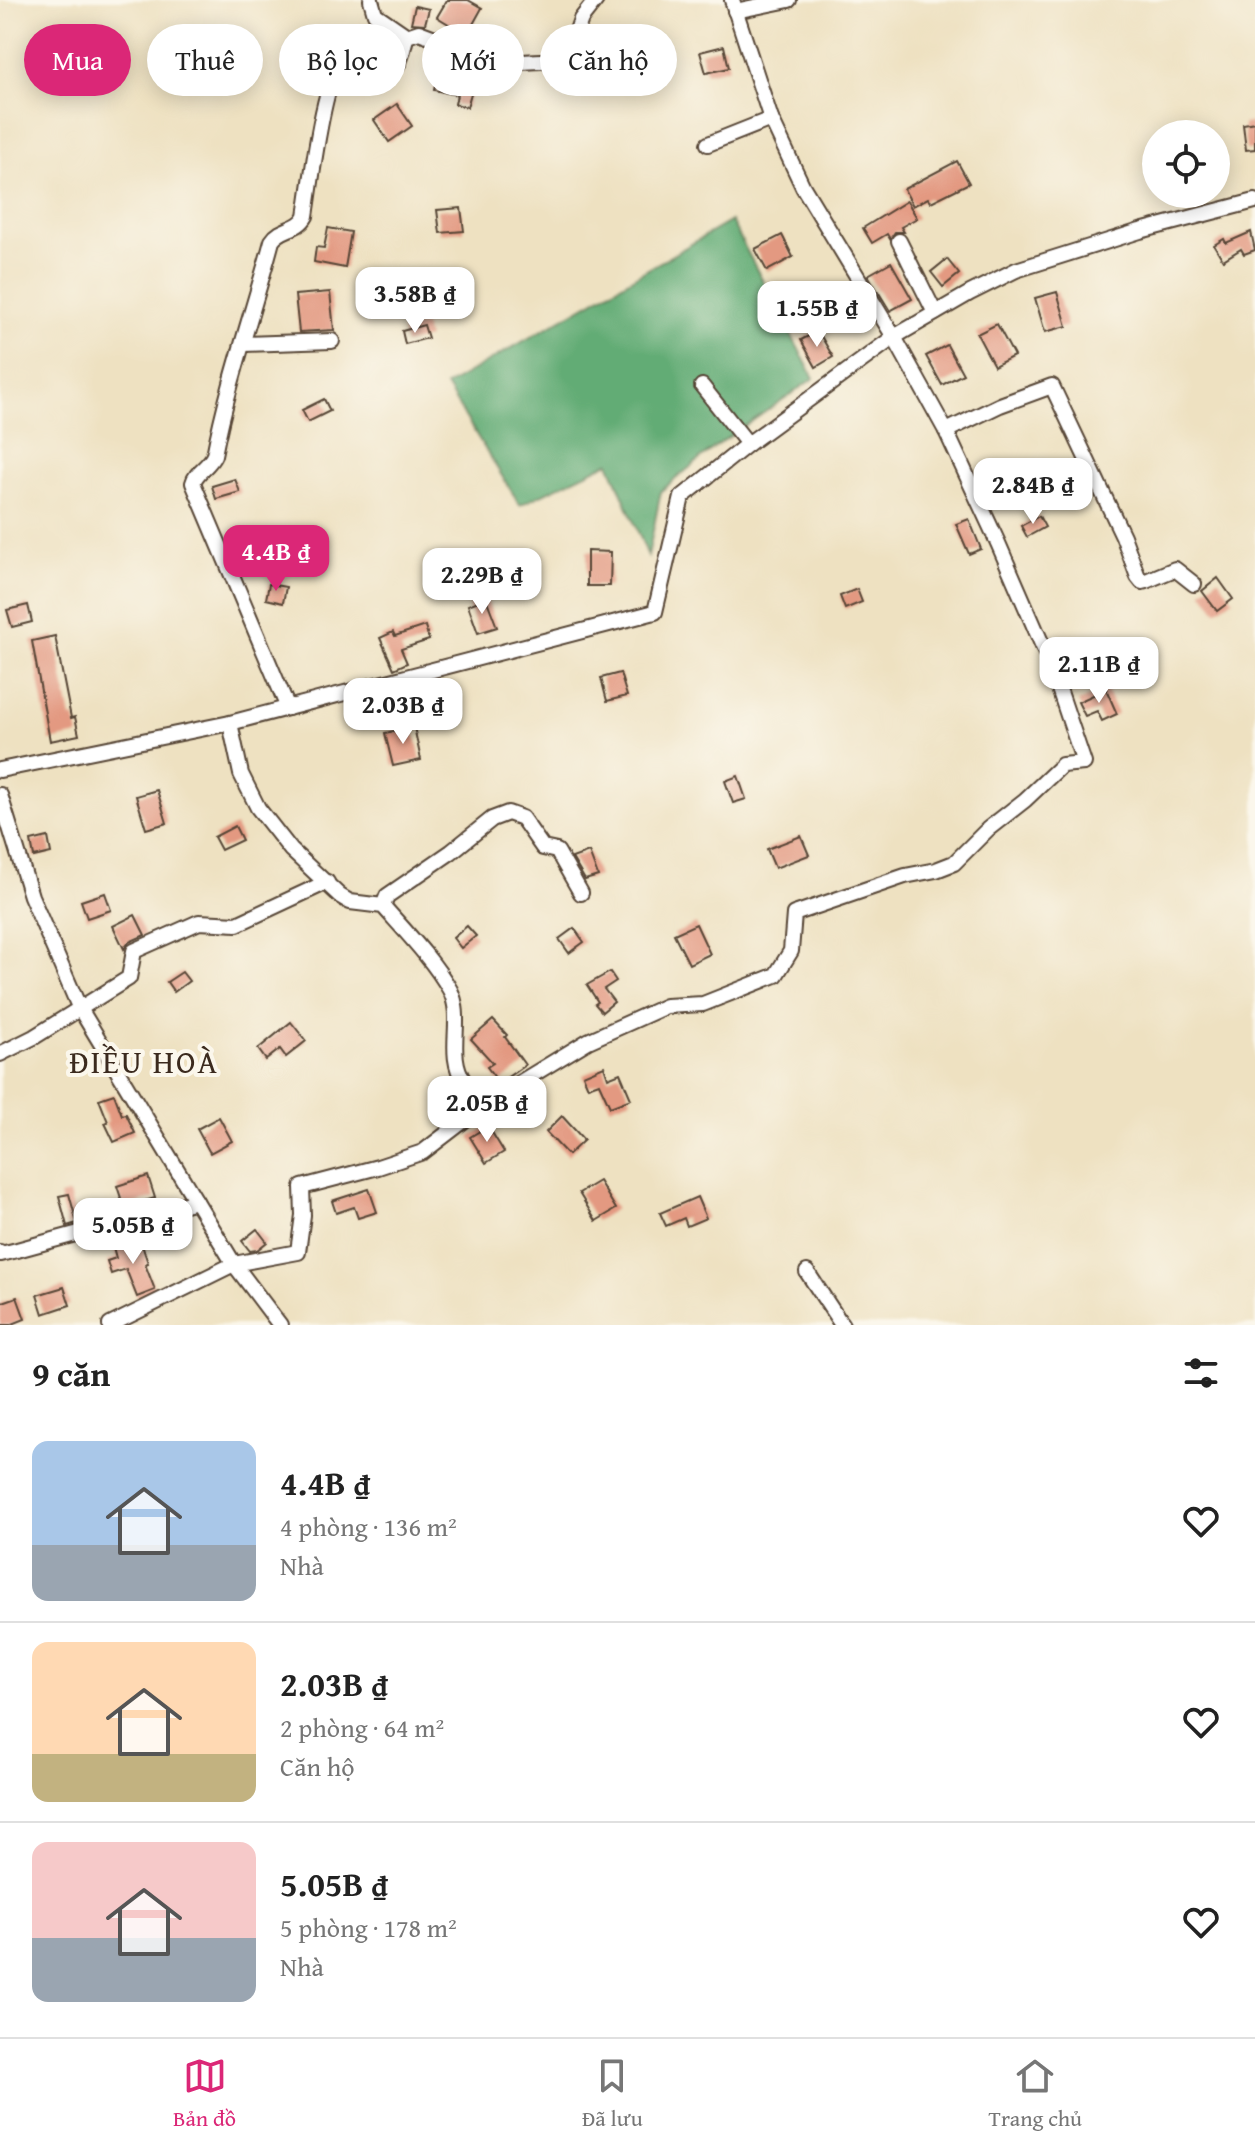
<!DOCTYPE html>
<html lang="vi">
<head>
<meta charset="utf-8">
<style>
  body { margin:0; font-family:"Gentium Book Plus",serif; background:#f6f6f6; color:#222; height:100vh; display:flex; flex-direction:column; font-size:30px; white-space:nowrap }
  * { box-sizing:border-box; margin:0 }
  p { font-size:26px; color:#767676 }
  .icon { flex:none; width:44px; height:44px; fill:none; stroke:currentColor; stroke-width:2; stroke-linecap:round; stroke-linejoin:round }
  .map { position:relative; height:1325px; overflow:hidden }
  .details { display:flex; flex-direction:column; background:#fff; flex:1 }
  .details>* { flex:none }
  .banner { position:absolute; left:24px; top:24px; width:800px; height:72px; display:flex; gap:16px }
  .buttons { position:absolute; left:1142px; top:120px; display:grid; gap:16px }
  .buttons a { display:grid; place-items:center; width:88px; height:88px; border-radius:50%; background:#fff; box-shadow:0 4px 20px #0003; font-size:40px }
  .price { position:absolute; translate:-50% -68px; padding:0 18px; border-radius:16px; background:#fff; color:#222; font-size:26px; line-height:52px; filter:drop-shadow(0 2px 4px #0008) }
  .price::after { content:''; position:absolute; left:50%; top:48px; width:24px; height:18px; margin-left:-12px; background:inherit; clip-path:polygon(0 0,100% 0,50% 100%) }
  .price.on { background:#db2777; color:#fff }
  ul { padding:0; list-style:none }
  li { display:flex; align-items:center; gap:24px; height:200px; padding:0 32px }
  li+li { border-top:2px solid #e0e0e0 }
  li span { display:grid; place-items:center; flex:none; width:224px; height:160px; border-radius:16px; color:#555 }
  li>.icon { margin-inline-start:auto }
  span .icon { width:96px; height:96px; fill:#fffc; stroke-width:1 }
  li b { font-size:34px }
  h2 { display:flex; justify-content:space-between; align-items:center; height:96px; padding:0 32px; font-size:34px }
  .tag { padding:0 28px; border-radius:36px; background:#fff; box-shadow:0 4px 20px #0003; font-size:28px; line-height:72px }
  .tag.on { background:#db2777; color:#fff }
  .tabs { display:flex; justify-content:space-around; align-items:center; height:112px; border-top:2px solid #e0e0e0; background:#fff; font-size:22px; color:#767676 }
  .tabs a { display:grid; justify-items:center; gap:4px }
  .tabs .on { color:#db2777 }
  .map>svg:first-child { display:block }
  .forest { fill:#62ac74; stroke:#4e6b49; stroke-width:2 }
  .building { fill:#e39981 }
  .lines { fill:none; stroke-linecap:round; stroke-linejoin:round }
  .minor-casing { stroke:#564536; stroke-width:18 }
  .minor { stroke:#fff; stroke-width:14 }
  .labels { text-anchor:middle; stroke-width:8; stroke-linejoin:round; paint-order:stroke }
  .quarter-label { font-size:32px; letter-spacing:2px; fill:#3b2a1e; stroke:#fbf7ec }
</style>
</head>
<body>
<div class="map">
<svg width="1255" height="1325" viewBox="0 0 1255 1325">
  <rect width="100%" height="100%" fill="#fbf7ec"/>
  <filter id="ink" filterUnits="userSpaceOnUse"><feTurbulence type="fractalNoise" baseFrequency=".0125" numOctaves="2"/><feDisplacementMap in="SourceGraphic" scale="16" xChannelSelector="R" yChannelSelector="G"/><feConvolveMatrix kernelMatrix="1 2 1 2 8 2 1 2 1" color-interpolation-filters="sRGB"/></filter>
  <filter id="wash" filterUnits="userSpaceOnUse"><feTurbulence type="fractalNoise" baseFrequency=".006" numOctaves="4" result="noise"/><feDisplacementMap in="SourceGraphic" scale="32" xChannelSelector="R" yChannelSelector="G"/><feGaussianBlur stdDeviation="1.8" result="paint"/><feColorMatrix in="noise" values="0 0 0 0 0 0 0 0 0 0 0 0 0 0 0 0 0 1.4 0 .05"/><feComposite in="paint" operator="in"/></filter>
  <g filter="url(#wash)">
    <rect width="100%" height="100%" fill="#eee1c1"/>
    <path class="forest" d="M731,221L814,378L716,446L661,491L648,556L609,462L520,505L446,386Z"/>
    <g id="blocks">
      <g class="building">
        <path d="M447,0H468L482,8L467,35L437,17Z"/>
        <path d="M415,6L429,9L425,24L411,23Z"/>
        <path d="M497,34L516,41L512,52L503,53L492,49Z"/>
        <path d="M342,36L347,49L323,58L318,45Z"/>
        <path d="M724,46L729,68L706,73L700,52Z"/>
        <path d="M438,71L474,83L467,107L455,104L457,95L434,90Z"/>
        <path d="M397,104L412,126L389,142L374,120Z"/>
        <path d="M1255,122V149L1246,150L1243,124Z"/>
        <path d="M957,161L969,183L931,202L928,198L913,206L904,189Z"/>
        <path d="M907,201L917,218L901,227L904,232H895L890,239L887,234L872,243L863,228Z"/>
        <path d="M461,208L464,231L440,233L437,210Z"/>
        <path d="M328,228L351,232L345,268L314,262L316,247L324,248Z"/>
        <path d="M1251,232L1255,250L1244,254L1241,249L1223,260L1214,245L1224,239L1226,243Z"/>
        <path d="M782,235L793,257L767,271L755,249Z"/>
        <path d="M947,259L959,274L943,287L931,272Z"/>
        <path d="M891,262L912,299L890,311L868,275Z"/>
        <path d="M330,292L334,330L299,332L295,295Z"/>
        <path d="M1057,292L1067,326L1045,332L1035,298Z"/>
        <path d="M997,324L1014,356L994,366L977,334Z"/>
        <path d="M424,325L428,338L405,344L402,331Z"/>
        <path d="M818,331L833,357L816,367L801,340Z"/>
        <path d="M947,345L963,374L942,385L926,356Z"/>
        <path d="M324,399L330,411L308,422L302,410Z"/>
        <path d="M235,479L240,492L216,499L212,486Z"/>
        <path d="M1039,516L1045,527L1027,537L1021,526Z"/>
        <path d="M969,519L981,549L969,554L956,524Z"/>
        <path d="M587,551L611,552L610,586H587Z"/>
        <path d="M1218,578L1233,599L1217,611L1202,591Z"/>
        <path d="M269,584L286,587L283,603L266,599Z"/>
        <path d="M857,589L862,602L845,609L840,596Z"/>
        <path d="M486,598L497,627L478,633L468,605Z"/>
        <path d="M28,605L32,622L12,627L7,610Z"/>
        <path d="M425,626L429,640L401,649L407,663L394,669L380,638L393,632L395,636Z"/>
        <path d="M55,636L71,718L75,717L79,735L50,741L32,641Z"/>
        <path d="M1101,651L1111,665L1093,677L1083,663Z"/>
        <path d="M620,673L627,696L607,701L601,678Z"/>
        <path d="M1106,689L1117,714L1102,721L1097,711L1085,716L1078,702Z"/>
        <path d="M414,727L421,760L393,766L385,733Z"/>
        <path d="M738,776L746,799L733,803L725,781Z"/>
        <path d="M157,790L167,823L146,829L136,796Z"/>
        <path d="M235,826L242,840L221,850L214,837Z"/>
        <path d="M801,836L809,855L775,868L767,849Z"/>
        <path d="M48,837L51,853L34,857L31,841Z"/>
        <path d="M589,852L598,876L585,880L572,858Z"/>
        <path d="M105,893L111,910L87,918L81,901Z"/>
        <path d="M135,915L145,935L129,942L124,949L113,926Z"/>
        <path d="M696,924L710,954L689,964L674,934Z"/>
        <path d="M467,926L476,936L461,948L453,938Z"/>
        <path d="M574,928L584,942L569,953L559,939Z"/>
        <path d="M182,972L189,981L174,992L167,982Z"/>
        <path d="M610,972L616,981L604,989L614,1002L602,1012L595,1004L598,1002L587,985Z"/>
        <path d="M493,1020L507,1035L505,1037L525,1065L499,1083L487,1067L493,1063L471,1039Z"/>
        <path d="M291,1022L306,1041L286,1057L280,1049L266,1060L258,1049Z"/>
        <path d="M604,1066L608,1078L620,1073L631,1099L610,1107L599,1083L588,1087L583,1075Z"/>
        <path d="M114,1094L122,1115L126,1114L135,1133L114,1142L105,1123L108,1122L99,1099Z"/>
        <path d="M562,1116L584,1140L568,1155L546,1132Z"/>
        <path d="M219,1117L232,1141L210,1153L197,1129Z"/>
        <path d="M488,1126L504,1152L486,1163L470,1137Z"/>
        <path d="M148,1176L155,1198L124,1207L117,1186Z"/>
        <path d="M599,1181L616,1209L596,1221L579,1193Z"/>
        <path d="M369,1189L377,1212L358,1218L354,1207L336,1213L332,1201Z"/>
        <path d="M69,1194L77,1223L67,1226L59,1196Z"/>
        <path d="M697,1197L706,1218L687,1226L684,1218L666,1226L660,1213Z"/>
        <path d="M257,1229L267,1242L257,1250L250,1251L242,1241Z"/>
        <path d="M140,1239L148,1263L145,1264L155,1290L137,1297L126,1269L111,1274L107,1261L116,1258L113,1247Z"/>
        <path d="M64,1287L70,1305L43,1314L37,1295Z"/>
        <path d="M17,1297L25,1319L10,1325H0V1303Z"/>
      </g>
    </g>
  </g>
  <g filter="url(#ink)">
    <use href="#blocks" fill-opacity="0" stroke="#564536" stroke-width="2"/>
    <g class="lines">
      <g class="minor-casing">
        <g id="minor">
          <path d="M371,0L375,14L407,36"/>
          <path d="M735,11L789,0"/>
          <path d="M708,144L771,119"/>
          <path d="M899,241L935,313"/>
          <path d="M244,344L332,341"/>
          <path d="M702,386L748,444"/>
          <path d="M946,431L1000,405L1052,386L1123,536L1138,577L1142,582L1146,581L1175,569L1194,584"/>
          <path d="M288,708L193,483C196,471 209,467 214,455C228,383 253,312 272,241C281,227 298,231 306,216C310,191 323,83 338,70C354,55 383,82 397,65C403,58 403,45 407,36L419,32L501,63L561,60L568,56L581,19L596,0"/>
          <path d="M230,723L241,774L258,808L291,850L340,896L350,902L383,906C405,931 434,961 450,990C465,1019 445,1053 464,1081C470,1089 481,1096 488,1102L588,1041L666,1006L703,1004L776,975L791,951L794,914L905,876L936,870L954,863L988,829L1025,800L1062,765L1084,763L1051,665L998,543L946,431L894,337L803,187L771,119L732,0"/>
          <path d="M0,770L230,723L655,612L682,497L748,444L894,337L970,293L1016,270L1140,231L1255,201"/>
          <path d="M0,795L31,896L79,1007L234,1264L280,1325"/>
          <path d="M383,906L387,896L451,852L492,819L508,813L522,818L543,848L557,851L581,893"/>
          <path d="M0,1054L34,1037L129,978L134,951L199,922L237,924L327,882"/>
          <path d="M0,1252L1,1254L17,1250L196,1201"/>
          <path d="M807,1272L842,1325"/>
          <path d="M110,1325L234,1264L298,1252L303,1215L302,1187L378,1167L423,1152L488,1102"/>
        </g>
      </g>
      <use href="#minor" class="minor"/>
    </g>
  </g>
  <g class="labels">
    <g class="quarter-label">
      <text x="144" y="1073">ĐIỀU HOÀ</text>
    </g>
  </g>
</svg>
<div class="buttons">
<a><svg class="icon" aria-label="locate" viewBox="0 0 24 24"><circle cx="12" cy="12" r="6"/><path d="M12 2v4M12 18v4M2 12h4M18 12h4"/></svg></a>
</div>
<b class="price" style="left:415px;top:335px">3.58B ₫</b>
<b class="price" style="left:817px;top:349px">1.55B ₫</b>
<b class="price" style="left:1033px;top:526px">2.84B ₫</b>
<b class="price on" style="left:276px;top:593px">4.4B ₫</b>
<b class="price" style="left:482px;top:616px">2.29B ₫</b>
<b class="price" style="left:1099px;top:705px">2.11B ₫</b>
<b class="price" style="left:403px;top:746px">2.03B ₫</b>
<b class="price" style="left:487px;top:1144px">2.05B ₫</b>
<b class="price" style="left:133px;top:1266px">5.05B ₫</b>
<div class="banner">
<a class="tag on">Mua</a>
<a class="tag">Thuê</a>
<a class="tag">Bộ lọc</a>
<a class="tag">Mới</a>
<a class="tag">Căn hộ</a>
</div>
</div>
<section class="details">
<h2>9 căn<svg class="icon" aria-label="filters" viewBox="0 0 24 24"><path d="M4 7h16M4 17h16"/><circle cx="9" cy="7" r="2"/><circle cx="15" cy="17" r="2"/></svg></h2>
<ul>
<li><span style="background:linear-gradient(#a9c7e8 65%,#9aa5b1 0)"><svg class="icon" aria-label="home" viewBox="0 0 24 24"><path d="M3 11l9-7 9 7M6 9v11h12V9"/></svg></span><div><b>4.4B ₫</b><p>4 phòng · 136 m²</p><p>Nhà</p></div><svg class="icon" aria-label="heart" viewBox="0 0 24 24"><path d="M12 20l-8-8c-3-5 5-10 8-4 3-6 11-1 8 4z"/></svg></li>
<li><span style="background:linear-gradient(#ffd9b3 70%,#c2b280 0)"><svg class="icon" aria-label="home" viewBox="0 0 24 24"><path d="M3 11l9-7 9 7M6 9v11h12V9"/></svg></span><div><b>2.03B ₫</b><p>2 phòng · 64 m²</p><p>Căn hộ</p></div><svg class="icon" aria-label="heart" viewBox="0 0 24 24"><path d="M12 20l-8-8c-3-5 5-10 8-4 3-6 11-1 8 4z"/></svg></li>
<li><span style="background:linear-gradient(#f6c9c9 60%,#9aa5b1 0)"><svg class="icon" aria-label="home" viewBox="0 0 24 24"><path d="M3 11l9-7 9 7M6 9v11h12V9"/></svg></span><div><b>5.05B ₫</b><p>5 phòng · 178 m²</p><p>Nhà</p></div><svg class="icon" aria-label="heart" viewBox="0 0 24 24"><path d="M12 20l-8-8c-3-5 5-10 8-4 3-6 11-1 8 4z"/></svg></li>
</ul>
</section>
<nav class="tabs">
<a class="on"><svg class="icon" aria-label="map" viewBox="0 0 24 24"><path d="M3 6l6-2 6 2 6-2v14l-6 2-6-2-6 2zM9 4v14M15 6v14"/></svg>Bản đồ</a>
<a><svg class="icon" aria-label="saved" viewBox="0 0 24 24"><path d="M7 4h10v16l-5-4-5 4z"/></svg>Đã lưu</a>
<a><svg class="icon" aria-label="home" viewBox="0 0 24 24"><path d="M3 11l9-7 9 7M6 9v11h12V9"/></svg>Trang chủ</a>
</nav>
</body>
</html>
